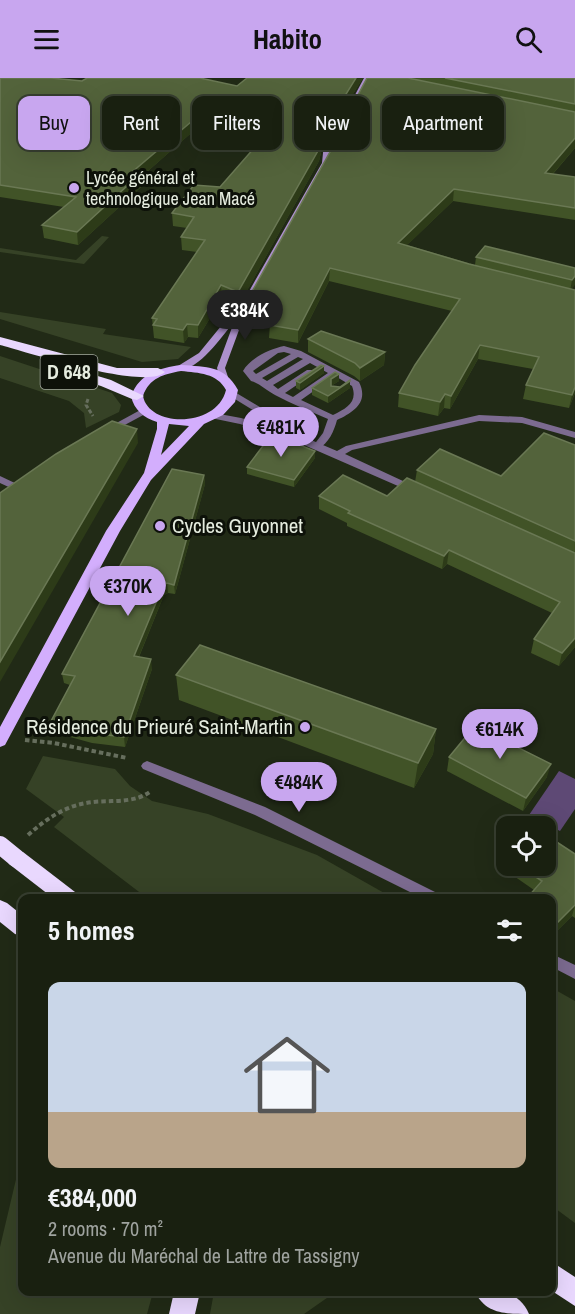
<!DOCTYPE html>
<html lang="en">
<head>
<meta charset="utf-8">
<style>
  body { margin:0; font-family:"Archivo Narrow",sans-serif; background:#222819; color:#f1f3f6; height:100vh; display:flex; flex-direction:column; font-size:22px; white-space:nowrap }
  * { box-sizing:border-box; margin:0 }
  p { font-size:20px; color:#9fa39f }
  .icon { flex:none; width:33px; height:33px; fill:none; stroke:currentColor; stroke-width:2; stroke-linecap:round; stroke-linejoin:round }
  .map { position:relative; flex:1; overflow:hidden }
  .panel { position:absolute; left:18px; top:816px; width:538px; height:402px; display:flex; flex-direction:column; background:#192010; border-radius:12px; box-shadow:0 6px 24px #0002,0 0 0 2px #373e30 }
  .panel>* { flex:none }
  .top-card { position:absolute; left:18px; top:18px; width:540px; height:54px; display:flex; gap:12px }
  .buttons { position:absolute; left:496px; top:738px; display:grid; gap:12px }
  .buttons a { display:grid; place-items:center; width:60px; height:60px; border-radius:12px; background:#192010; box-shadow:0 6px 24px #0002,0 0 0 2px #373e30; font-size:30px }
  .price { position:absolute; translate:-50% -51px; padding:0 14px; border-radius:21px; background:#c8a6ef; color:#111; font-size:20px; line-height:39px; filter:drop-shadow(0 2px 3px #0008) }
  .price::after { content:''; position:absolute; left:50%; top:36px; width:18px; height:14px; margin-left:-9px; background:inherit; clip-path:polygon(0 0,100% 0,50% 100%) }
  .price.on { background:#222; color:#fff }
  ul { padding:0; list-style:none }
  li { display:grid; align-content:center; gap:12px; height:318px; padding:0 30px }
  li+li { border-top:2px solid #373e30 }
  li span { display:grid; place-items:center; height:186px; border-radius:12px; color:#555 }
  li>.icon { margin-inline-start:auto }
  span .icon { width:108px; height:108px; fill:#fffc; stroke-width:1 }
  li b { font-size:26px }
  h2 { display:flex; justify-content:space-between; align-items:center; height:72px; padding:0 30px; font-size:26px }
  .chip { padding:0 21px; border-radius:12px; background:#192010; box-shadow:0 6px 24px #0002,0 0 0 2px #373e30; font-size:21px; line-height:54px }
  .chip.on { background:#c8a6ef; color:#111 }
  header { display:flex; justify-content:space-between; align-items:center; height:78px; padding:0 30px; background:#c8a6ef; color:#111; font-size:27px; font-weight:800 }
  .map>svg:first-child { display:block }
  .green { fill:#364226 }
  .water { fill:#5e4975 }
  .lines { fill:none; stroke-linecap:round; stroke-linejoin:round }
  .path-far1 { stroke:#666e5d; stroke-width:3; stroke-dasharray:4 2; stroke-linecap:butt }
  .path { stroke:#666e5d; stroke-width:4; stroke-dasharray:4.5 3; stroke-linecap:butt }
  .lane { fill:#7c6b90; fill-rule:evenodd }
  .street { fill:#7c6b90; fill-rule:evenodd }
  .secondary { fill:#ad91cd; fill-rule:evenodd }
  .primary { fill:#d3aefd; fill-rule:evenodd }
  .highway { fill:#e9d8fe; fill-rule:evenodd }
  .highway-bridge { stroke:#e9d8fe; stroke-width:18 }
  .wall { fill:#415327 }
  .shaded-wall { fill:#2d3b18 }
  .building { fill:#53633b; stroke:#6a7854; stroke-width:1.5 }
  .poi-dot { fill:#c8a6ef; stroke:#0d1109; stroke-width:2 }
  .labels { text-anchor:middle; stroke-width:6; stroke-linejoin:round; paint-order:stroke }
  .far-poi-label { font-size:18px; fill:#e5ecdf; stroke:#0d1109; text-anchor:start }
  .shield { fill:#0d1109; stroke:#a4aa9f; stroke-width:1.5 }
  .shield-label { font-size:20px; font-weight:bold; fill:#e5ecdf }
  .poi-label { font-size:21px; fill:#e5ecdf; stroke:#0d1109; text-anchor:start }
</style>
</head>
<body>
<header><svg class="icon" aria-label="menu" viewBox="0 0 24 24"><path d="M4 6h16M4 12h16M4 18h16"/></svg>Habito<svg class="icon" aria-label="search" viewBox="0 0 24 24"><circle cx="10" cy="10" r="6"/><path d="M15 15l6 6"/></svg></header>
<div class="map">
<svg width="575" height="1236" viewBox="0 0 575 1236">
  <rect width="100%" height="100%" fill="#212a16"/>
  <g class="green">
    <path d="M102,158L109,159L84,186L0,174V170L76,182Z"/>
    <path d="M0,234L106,251L103,256L191,269L178,281L142,284L0,241Z"/>
    <path d="M0,278L112,315L121,327L119,334L86,350L84,335L69,323L0,300Z"/>
    <path d="M43,678L115,691L130,708L152,723L208,736L317,777L393,820H147L54,749L64,739L26,711Z"/>
    <path d="M552,910L575,923V1145L552,1128Z"/>
    <path d="M22,1076V1214H153L147,1236H0V1169Z"/>
    <path d="M214,1214H341L334,1215L304,1236H210Z"/>
  </g>
  <path class="water" d="M559,693L575,701V731L560,753L529,737Z"/>
  <g class="lines">
    <path class="path-far1" d="M88,321L86,327L93,338"/>
    <g class="path">
      <path d="M25,662L54,665L127,680"/>
      <path d="M28,757C45,742 63,729 86,725C107,721 133,727 151,713"/>
    </g>
    <g class="lane">
      <path d="M284,268L301,273L359,304C369,324 354,334 337,342C334,353 329,365 318,371L313,368L323,355L328,341C310,333 292,326 275,317C266,312 259,305 251,303L243,293C250,280 270,271 284,268ZM284,274L291,276L256,296L253,293L278,275ZM298,279L303,281L267,303L262,300ZM310,285L328,295L293,319L285,315L313,296V292H307L278,311L273,307ZM335,298L352,308C358,324 347,330 333,337L301,322Z"/>
      <path d="M0,398L19,407L20,409L15,412L0,405Z"/>
    </g>
    <g class="street">
      <path d="M233,313L298,352L300,354L297,356L337,373L346,368L479,337L522,339L575,354V360L522,345L479,343L352,372L345,376L418,410V414L414,415L288,360L240,346L211,340V336L214,335L241,340L287,353L230,318L228,316Z"/>
      <path d="M144,330L149,333L147,335L108,356L105,357L100,354Z"/>
      <path d="M147,683L265,729L439,816L441,820H422L255,737L143,691L141,688L143,685Z"/>
      <path d="M552,876L575,887V901L552,889Z"/>
    </g>
    <path class="secondary" d="M364,0H370L347,43L350,55L343,69L340,71L337,69L344,55L342,49L331,65L329,79L332,81L249,225L225,290L228,299L226,301H220L217,290L234,244C221,259 199,293 178,292V288L199,275L235,231H239L322,85L324,65L347,32Z"/>
    <path class="primary" d="M181,287C207,289 224,287 238,312L235,324L223,337L204,346L151,402L120,453L5,667L0,669V649L106,453L144,395L157,351V344C144,340 134,332 131,318C140,295 159,290 181,287ZM181,293C199,295 217,295 226,312C217,350 149,350 143,318C149,300 164,296 181,293ZM169,346L189,348L161,377Z"/>
    <g class="highway">
      <path d="M0,259L117,290H158L165,294C146,313 27,274 0,267Z"/>
      <path d="M51,284L111,302L144,318L137,322L132,321L101,308L46,291L44,288L46,285Z"/>
      <path d="M16,772L23,774L75,814L78,820H53L9,786L6,780L9,774Z"/>
      <path d="M0,822L7,825L22,837V858L15,856L0,844Z"/>
      <path d="M552,1184L575,1199V1228L552,1213Z"/>
      <path d="M174,1214H200L195,1236H169Z"/>
      <path d="M475,1214C497,1212 519,1212 529,1236C505,1236 486,1236 475,1214Z"/>
    </g>
    <path class="highway-bridge" d="M0,767L16,780"/>
  </g>
  <g class="wall">
    <path d="M0,0L82,3L237,8L247,0H363L324,62L319,83L239,227L222,220L198,260L188,259L184,265L154,260L152,240L197,174L182,172L181,159L187,150L173,148L172,135L220,109L260,63L198,49L140,100L141,109L78,167L44,160L42,147L64,129L0,119Z"/>
    <path d="M367,0H575V70L553,96L575,99V142L453,123L407,167L475,187L476,179L575,190L572,211L575,315L569,330L523,321L526,307L533,291L478,281L450,331L444,330L438,338L398,329L399,315L452,233L329,203L298,265L269,260L270,246H268V240L249,232V219L348,55L350,48V32Z"/>
    <path d="M308,261L385,274L384,287L360,303L354,298L308,274Z"/>
    <path d="M324,288V295L300,312L296,310V303Z"/>
    <path d="M339,296V303L331,308L340,309L350,303V310L328,325L312,317V310Z"/>
    <path d="M575,367V569L559,588L531,575L534,561L552,535L447,486L442,491L347,448V445L319,431V418H387L415,404L417,392L501,398Z"/>
    <path d="M315,380L294,409L247,396V389Z"/>
    <path d="M204,397L205,406L175,516L168,515L164,517L139,579L152,591L125,669L92,665L52,654L50,645L70,607L64,605L62,596Z"/>
    <path d="M176,597L436,651L433,676L414,710L179,622Z"/>
    <path d="M506,664L547,699L523,733L447,693L449,679Z"/>
    <path d="M575,776V840L572,838L554,856H552V820L534,812L511,796L513,788H546Z"/>
  </g>
  <g class="shaded-wall">
    <path d="M356,0H363L324,62L319,83L239,227L238,214L325,50Z"/>
    <path d="M198,38V49L140,100L141,109L78,167L77,154L131,95Z"/>
    <path d="M575,60V70L543,107L545,95Z"/>
    <path d="M454,111L453,123L397,177L398,165Z"/>
    <path d="M330,190L329,203L298,265V252Z"/>
    <path d="M575,198V207L570,213L572,202Z"/>
    <path d="M221,207L222,220L198,260V247Z"/>
    <path d="M187,246L188,259L184,265L183,252Z"/>
    <path d="M480,267L478,281L450,331L451,318Z"/>
    <path d="M385,274L384,287L360,303V290Z"/>
    <path d="M324,288V295L300,312V305Z"/>
    <path d="M339,296V303L331,308V301Z"/>
    <path d="M350,303V310L328,325V318Z"/>
    <path d="M575,309V315L569,330L572,317Z"/>
    <path d="M445,316L444,330L438,338L440,324Z"/>
    <path d="M137,351L138,365L0,604V584Z"/>
    <path d="M315,373V380L294,409V402Z"/>
    <path d="M204,397L205,406L175,516L174,507Z"/>
    <path d="M449,472L447,486L442,491L444,478Z"/>
    <path d="M167,505L168,515L164,517L135,588L134,578L163,508Z"/>
    <path d="M575,560V569L559,588L562,575Z"/>
    <path d="M151,581L152,591L125,669L124,659Z"/>
    <path d="M436,651L433,676L414,710L418,685Z"/>
    <path d="M551,686L547,699L523,733L526,720Z"/>
    <path d="M575,827L572,838L554,856L557,845Z"/>
  </g>
  <g class="building">
    <path d="M0,0H51L82,3L87,0H200L237,8L247,0H356L325,50L319,71L238,214L221,207L198,247L187,246L183,252L153,247L157,241L152,240L205,162L181,159L194,139L172,135L194,107L220,109L269,53L198,38L131,95L140,96L77,154L42,147L76,119L0,107Z"/>
    <path d="M367,0H408L575,34V60L545,95L575,99V130L454,111L398,165L469,186L575,212V309L572,317L526,307L539,279L480,267L451,318L445,316L440,324L399,315L415,287L460,221L330,190L298,252L269,247L276,234L268,233L271,228L249,219L330,74L348,55L352,44L350,32Z"/>
    <path d="M445,0H575V26Z"/>
    <path d="M485,168L575,190V198L572,202L476,179Z"/>
    <path d="M321,253L385,274L360,290L355,285L308,261Z"/>
    <path d="M321,287L324,288L300,305L296,303Z"/>
    <path d="M335,294L339,296L331,301V308L340,309L350,302V303L328,318L312,310Z"/>
    <path d="M112,343L137,351L0,584V415L56,376Z"/>
    <path d="M544,355L575,367V463L417,392L440,371L501,398Z"/>
    <path d="M272,356L315,373L294,402L247,389Z"/>
    <path d="M172,391L204,397L174,507L167,505L163,508L134,578L151,581L124,659L90,655L50,645L75,598L62,596Z"/>
    <path d="M343,397L387,418L407,400L575,475V560L562,575L534,561L560,524L449,472L444,478L348,435L350,433L319,418Z"/>
    <path d="M200,567L436,651L418,685L176,597Z"/>
    <path d="M478,644L507,659L505,663L551,686L526,720L449,679Z"/>
    <path d="M546,757L575,776V827L557,845L552,842V820H527L542,803L519,788H546Z"/>
  </g>
  <g class="poi-dot">
    <circle cx="74" cy="110" r="6"/>
    <circle cx="160" cy="448" r="6"/>
    <circle cx="305" cy="649" r="6"/>
  </g>
  <g class="labels">
    <g class="far-poi-label">
      <text x="86" y="106">Lycée général et<tspan x="86" dy="21">technologique Jean Macé</tspan></text>
    </g>
    <rect class="shield" x="40.5" y="277" width="57" height="34" rx="4.5"/>
    <g class="shield-label">
      <text x="69" y="301">D 648</text>
    </g>
    <g class="poi-label">
      <text x="172" y="455">Cycles Guyonnet</text>
      <text x="293" y="656" text-anchor="end">Résidence du Prieuré Saint-Martin</text>
    </g>
  </g>
</svg>
<div class="buttons">
<a><svg class="icon" aria-label="locate" viewBox="0 0 24 24"><circle cx="12" cy="12" r="6"/><path d="M12 2v4M12 18v4M2 12h4M18 12h4"/></svg></a>
</div>
<b class="price on" style="left:245px;top:263px">€384K</b>
<b class="price" style="left:281px;top:380px">€481K</b>
<b class="price" style="left:128px;top:539px">€370K</b>
<b class="price" style="left:500px;top:682px">€614K</b>
<b class="price" style="left:299px;top:735px">€484K</b>
<div class="top-card">
<a class="chip on">Buy</a>
<a class="chip">Rent</a>
<a class="chip">Filters</a>
<a class="chip">New</a>
<a class="chip">Apartment</a>
</div>
<section class="panel">
<h2>5 homes<svg class="icon" aria-label="filters" viewBox="0 0 24 24"><path d="M4 7h16M4 17h16"/><circle cx="9" cy="7" r="2"/><circle cx="15" cy="17" r="2"/></svg></h2>
<ul>
<li><span style="background:linear-gradient(#c9d6e8 70%,#b9a48a 0)"><svg class="icon" aria-label="home" viewBox="0 0 24 24"><path d="M3 11l9-7 9 7M6 9v11h12V9"/></svg></span><div><b>€384,000</b><p>2 rooms · 70 m²</p><p>Avenue du Maréchal de Lattre de Tassigny</p></div></li>
</ul>
</section>
</div>
</body>
</html>
